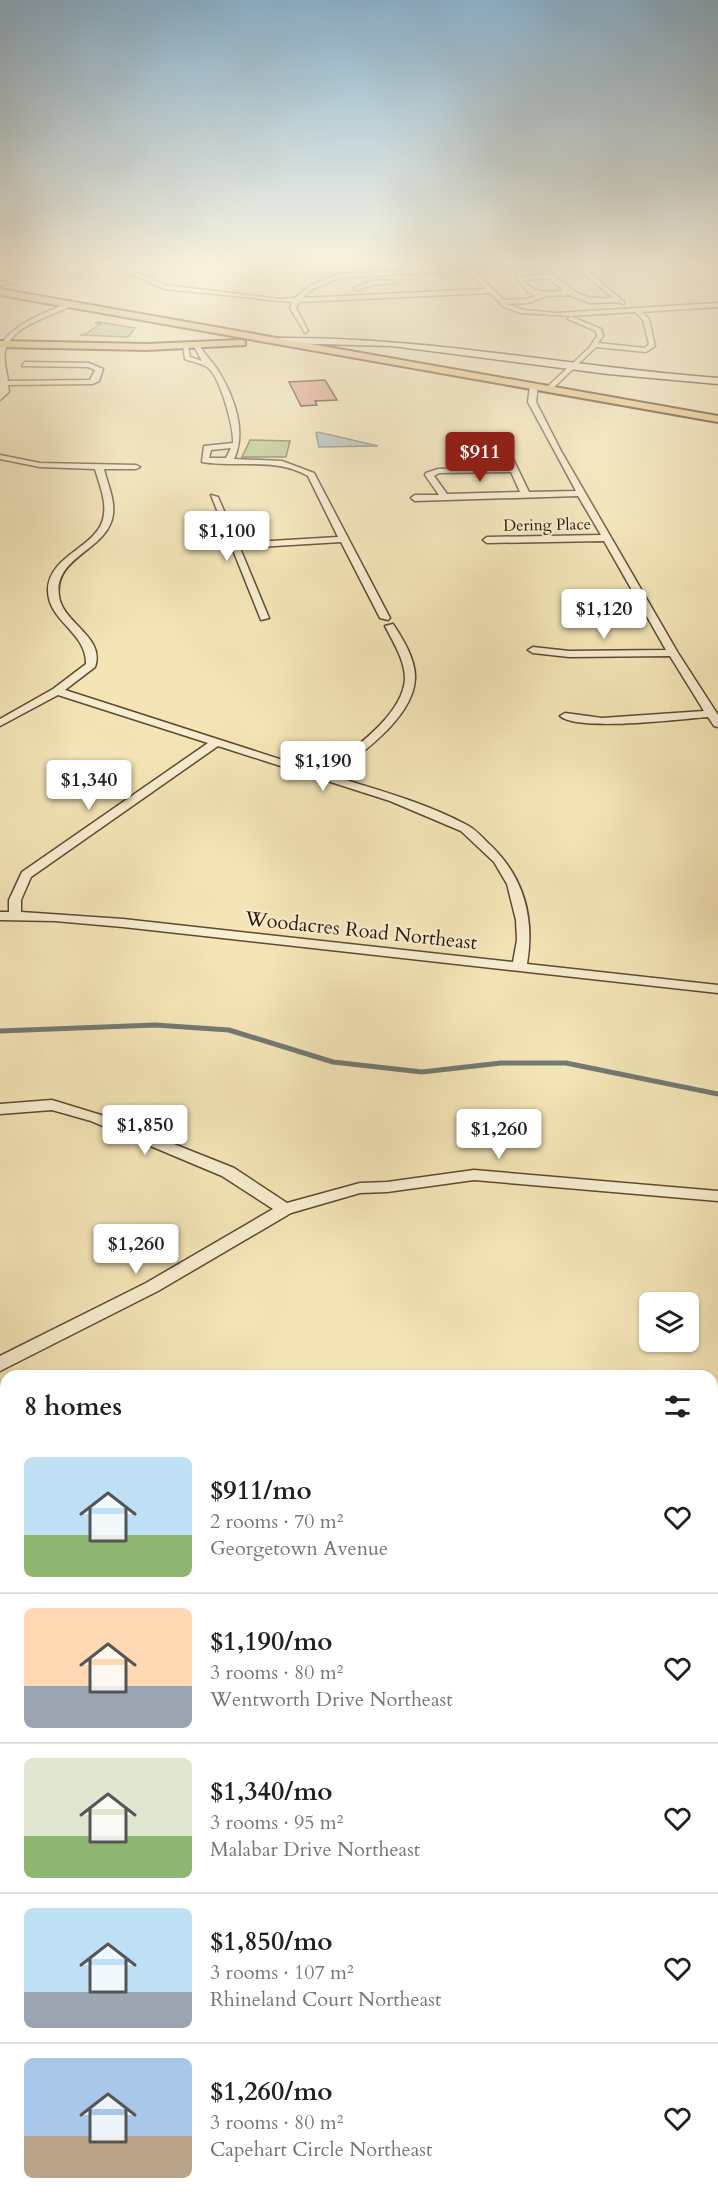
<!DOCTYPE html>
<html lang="en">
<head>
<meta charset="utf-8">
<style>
  body { margin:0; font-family:Cardo,serif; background:#f6f6f6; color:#202124; height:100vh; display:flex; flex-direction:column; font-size:22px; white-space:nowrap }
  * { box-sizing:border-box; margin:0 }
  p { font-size:20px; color:#757577 }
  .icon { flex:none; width:33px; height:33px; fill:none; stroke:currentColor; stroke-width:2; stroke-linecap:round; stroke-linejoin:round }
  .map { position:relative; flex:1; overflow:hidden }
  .drawer { position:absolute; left:0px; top:1370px; width:718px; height:836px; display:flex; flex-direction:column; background:#fff; border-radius:18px 18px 0 0; box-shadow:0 2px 4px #0004 }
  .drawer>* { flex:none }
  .buttons { position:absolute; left:639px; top:1292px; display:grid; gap:12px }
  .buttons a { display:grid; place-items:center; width:60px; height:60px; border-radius:9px; background:#fff; box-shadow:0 2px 4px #0004; font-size:30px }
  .price { position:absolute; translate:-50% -51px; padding:0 14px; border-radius:6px; background:#fff; color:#222; font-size:20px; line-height:39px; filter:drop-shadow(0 2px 3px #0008) }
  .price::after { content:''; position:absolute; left:50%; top:36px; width:18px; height:14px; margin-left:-9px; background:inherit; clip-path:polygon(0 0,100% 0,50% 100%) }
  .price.on { background:#8f2418; color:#fff }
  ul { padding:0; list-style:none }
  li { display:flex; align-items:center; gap:18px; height:150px; padding:0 24px }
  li+li { border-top:2px solid #e0e0e0 }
  li span { display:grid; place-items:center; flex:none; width:168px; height:120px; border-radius:9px; color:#555 }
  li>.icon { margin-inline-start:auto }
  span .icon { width:72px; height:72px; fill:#fffc; stroke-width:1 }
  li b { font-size:26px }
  h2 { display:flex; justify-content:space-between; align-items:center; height:72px; padding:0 24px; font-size:26px }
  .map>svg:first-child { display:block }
  .green { fill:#b7c692; stroke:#726e4c; stroke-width:1.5 }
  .water { fill:#a2bcbb; stroke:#737973; stroke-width:1.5 }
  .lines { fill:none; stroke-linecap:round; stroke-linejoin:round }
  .stream { stroke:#737973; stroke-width:5 }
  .building { fill:#de9583; stroke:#2c1506; stroke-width:1.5 }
  .street-casing { stroke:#5e4932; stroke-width:3 }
  .secondary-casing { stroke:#2c1506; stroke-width:3 }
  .primary-casing { stroke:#2c1506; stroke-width:4 }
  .street { fill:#f8eed0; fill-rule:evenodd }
  .secondary { fill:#f8eed0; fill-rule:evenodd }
  .primary { fill:#eac27c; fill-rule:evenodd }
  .labels { text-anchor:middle; stroke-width:4.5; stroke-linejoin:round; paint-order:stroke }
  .far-street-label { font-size:16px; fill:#2c1506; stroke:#f8eed0 }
  .street-label { font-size:20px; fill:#2c1506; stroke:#f8eed0 }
</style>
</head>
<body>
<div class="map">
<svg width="718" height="2204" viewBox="0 0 718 2204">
  <rect width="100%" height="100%" fill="#f4e5b7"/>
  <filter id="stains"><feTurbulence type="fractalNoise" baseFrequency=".00333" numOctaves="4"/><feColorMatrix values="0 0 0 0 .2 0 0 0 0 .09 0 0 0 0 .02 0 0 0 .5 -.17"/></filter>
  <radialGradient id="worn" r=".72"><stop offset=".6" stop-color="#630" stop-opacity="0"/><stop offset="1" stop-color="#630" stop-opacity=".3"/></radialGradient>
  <g class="green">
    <path d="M99,322L135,328L128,337L80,335L87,333L100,324L95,323Z"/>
    <path d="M250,440L290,441L286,457H242Z"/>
  </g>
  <path class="water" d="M316,433L318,432L378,446L319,447Z"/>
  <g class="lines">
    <path class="stream" d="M0,1031L155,1025L229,1030L333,1062L422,1072L501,1063H566L718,1094"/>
  </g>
  <path class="building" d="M325,380L337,400L315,401L317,405L301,406L289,382Z"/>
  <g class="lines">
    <g class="street-casing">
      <g id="street">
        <path d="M84,264L124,267L165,285L280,299L295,298L309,286L338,274L507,264H550L474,270L504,300L527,299L536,296L528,292L516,277L550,274C579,290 573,300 613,298L573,264H580L624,302V304L617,302L590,303L569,295L546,296L528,303L507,304L524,310L556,313L718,303V307L642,312L649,319L655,346L646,352L596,347L550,391L547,387L589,348L597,336L596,331L568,319L570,316L521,313L504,307L490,293L299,302L296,308L308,331L305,333L290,308L292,302L164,289L121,270ZM468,270L486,289L302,298L313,289L339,278ZM549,278L564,291C545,292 536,294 523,280ZM635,312L643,320L649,344L645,348L598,343L603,336L601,329L570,316Z"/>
        <path d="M393,280L395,283L372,285L357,290L354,288L371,281Z"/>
        <path d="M0,281L10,283L11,284L0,285Z"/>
        <path d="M70,302L75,303C55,317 16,322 6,348C2,357 7,372 8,381L90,380L95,370L88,367L22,366L25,362L89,363L103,369L99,381L92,384L8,385L9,392L0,400V346C15,322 45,313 70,302Z"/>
        <path d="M183,345L188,346L190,357L202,361L194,346L199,345C205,355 213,362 219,372C234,397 247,431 234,459L282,461L314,473L390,618L388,620L380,618L341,542L240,548L269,618L261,620L211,495L218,497L238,543L338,537L308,476C275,457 238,468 202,462L204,446L233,443C234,428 220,375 207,367C201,363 191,362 185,359ZM231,448L226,458H209L211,450Z"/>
        <path d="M534,384L538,386L536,402L561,451L678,653L718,715V727L714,726L708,717C680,719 579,732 560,716L565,713L602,718L704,711L670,656L569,657L533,653L528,650L533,647L569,651L666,650L604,541L487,543L483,540L487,537L601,535L578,496L415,501L411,498L415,495H439L425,475L426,473L438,469L508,467L504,457L508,455L512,457L529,492L576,491L528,402L530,386ZM511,472L520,492L447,494L434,476L439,473Z"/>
        <path d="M0,455L40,463L136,465L140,467L136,469H104C107,483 115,499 113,514C109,550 53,556 59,596C62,623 106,637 95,667L65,690L323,773C350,751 403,716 405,679C405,660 393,642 385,626L393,624C403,639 416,660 415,679C413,718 361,753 333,776C378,790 426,803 467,825C475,829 482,837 488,843C523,875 535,917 527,964L718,985V993L123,927L55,921L0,920V912H9V900L22,872L208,743L58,695L0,726V719L53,689L86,664C87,632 47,621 48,589C50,553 101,547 104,514C106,499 99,483 95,469L40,467L0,459ZM218,746L390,801L461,831L494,862L507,884L516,920L517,940L513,962L123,919L21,912V900L31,877Z"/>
        <path d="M52,1100L101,1115L234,1168L287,1203L360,1183L387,1182L474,1170L718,1191V1201L474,1180L387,1192L360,1193L291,1213L158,1291L0,1371V1356L146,1283L273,1209L222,1176L91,1121L52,1110L0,1114V1104Z"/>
        <path d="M712,1771L718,1773V1797L712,1795Z"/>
        <path d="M718,2033V2069L712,2071V2036Z"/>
        <path d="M712,2197L714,2204H688L687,2199H712Z"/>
        <path d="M378,2199H409L411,2204H380Z"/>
      </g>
    </g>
    <g class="secondary-casing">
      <path id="secondary" d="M281,338C428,337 572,367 718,378V384L608,374L392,346L278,343V339Z"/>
    </g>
    <g class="primary-casing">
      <g id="primary">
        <path d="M0,289L718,416V422L0,295Z"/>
        <path d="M241,340L245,341V345L147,350L0,347V341L147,344Z"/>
      </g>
    </g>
    <use href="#street" class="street"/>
    <use href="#secondary" class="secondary"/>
    <use href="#primary" class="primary"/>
  </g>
  <linearGradient id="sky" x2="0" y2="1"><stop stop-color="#8cb7d6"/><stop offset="0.46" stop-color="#faf3df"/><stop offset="1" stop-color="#faf3df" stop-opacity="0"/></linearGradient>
  <rect width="718" height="573" fill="url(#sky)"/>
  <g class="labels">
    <g class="far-street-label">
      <text transform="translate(547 524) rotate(-1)" y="6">Dering Place</text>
    </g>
    <g class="street-label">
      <text transform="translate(361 930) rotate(6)" y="7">Woodacres Road Northeast</text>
    </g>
  </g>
  <rect width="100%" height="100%" filter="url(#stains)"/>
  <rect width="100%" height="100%" fill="url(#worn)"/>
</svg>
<div class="buttons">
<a><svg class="icon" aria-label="layers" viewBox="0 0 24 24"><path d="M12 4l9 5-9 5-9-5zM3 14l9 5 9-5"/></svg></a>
</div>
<b class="price on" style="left:480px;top:483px">$911</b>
<b class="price" style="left:227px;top:562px">$1,100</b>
<b class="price" style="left:604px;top:640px">$1,120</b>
<b class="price" style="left:323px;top:792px">$1,190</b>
<b class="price" style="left:89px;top:811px">$1,340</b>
<b class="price" style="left:145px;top:1156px">$1,850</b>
<b class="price" style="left:499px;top:1160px">$1,260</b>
<b class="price" style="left:136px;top:1275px">$1,260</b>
<section class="drawer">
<h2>8 homes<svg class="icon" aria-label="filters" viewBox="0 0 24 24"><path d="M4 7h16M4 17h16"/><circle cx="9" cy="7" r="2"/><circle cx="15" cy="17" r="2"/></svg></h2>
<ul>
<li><span style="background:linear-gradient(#bfe0f5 65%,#8fb573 0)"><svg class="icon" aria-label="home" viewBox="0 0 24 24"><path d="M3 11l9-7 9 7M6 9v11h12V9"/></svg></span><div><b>$911/mo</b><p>2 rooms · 70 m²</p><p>Georgetown Avenue</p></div><svg class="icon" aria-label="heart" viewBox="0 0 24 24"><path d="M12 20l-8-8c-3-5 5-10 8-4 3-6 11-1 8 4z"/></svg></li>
<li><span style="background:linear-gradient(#ffd9b3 65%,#9aa5b1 0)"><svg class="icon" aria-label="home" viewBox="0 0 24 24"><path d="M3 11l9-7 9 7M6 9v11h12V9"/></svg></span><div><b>$1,190/mo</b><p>3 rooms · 80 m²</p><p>Wentworth Drive Northeast</p></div><svg class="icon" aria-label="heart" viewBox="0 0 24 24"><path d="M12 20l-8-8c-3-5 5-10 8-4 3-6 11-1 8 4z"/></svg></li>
<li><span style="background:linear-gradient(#dfe7d0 65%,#8fb573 0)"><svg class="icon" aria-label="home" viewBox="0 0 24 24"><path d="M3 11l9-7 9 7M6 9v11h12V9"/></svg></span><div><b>$1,340/mo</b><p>3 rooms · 95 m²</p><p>Malabar Drive Northeast</p></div><svg class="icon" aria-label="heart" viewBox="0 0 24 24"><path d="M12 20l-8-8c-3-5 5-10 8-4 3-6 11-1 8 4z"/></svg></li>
<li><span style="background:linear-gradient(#bfe0f5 70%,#9aa5b1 0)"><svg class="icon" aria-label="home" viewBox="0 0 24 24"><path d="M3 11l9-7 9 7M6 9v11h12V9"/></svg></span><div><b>$1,850/mo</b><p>3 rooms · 107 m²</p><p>Rhineland Court Northeast</p></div><svg class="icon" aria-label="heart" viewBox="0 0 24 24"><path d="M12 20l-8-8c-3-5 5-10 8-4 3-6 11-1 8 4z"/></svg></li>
<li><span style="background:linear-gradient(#a9c7e8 65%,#b9a48a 0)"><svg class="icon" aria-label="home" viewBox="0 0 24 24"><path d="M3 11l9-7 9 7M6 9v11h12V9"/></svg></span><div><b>$1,260/mo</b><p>3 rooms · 80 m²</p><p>Capehart Circle Northeast</p></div><svg class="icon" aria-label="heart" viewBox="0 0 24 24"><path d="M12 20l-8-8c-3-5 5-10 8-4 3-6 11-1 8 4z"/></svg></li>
</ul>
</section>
</div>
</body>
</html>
